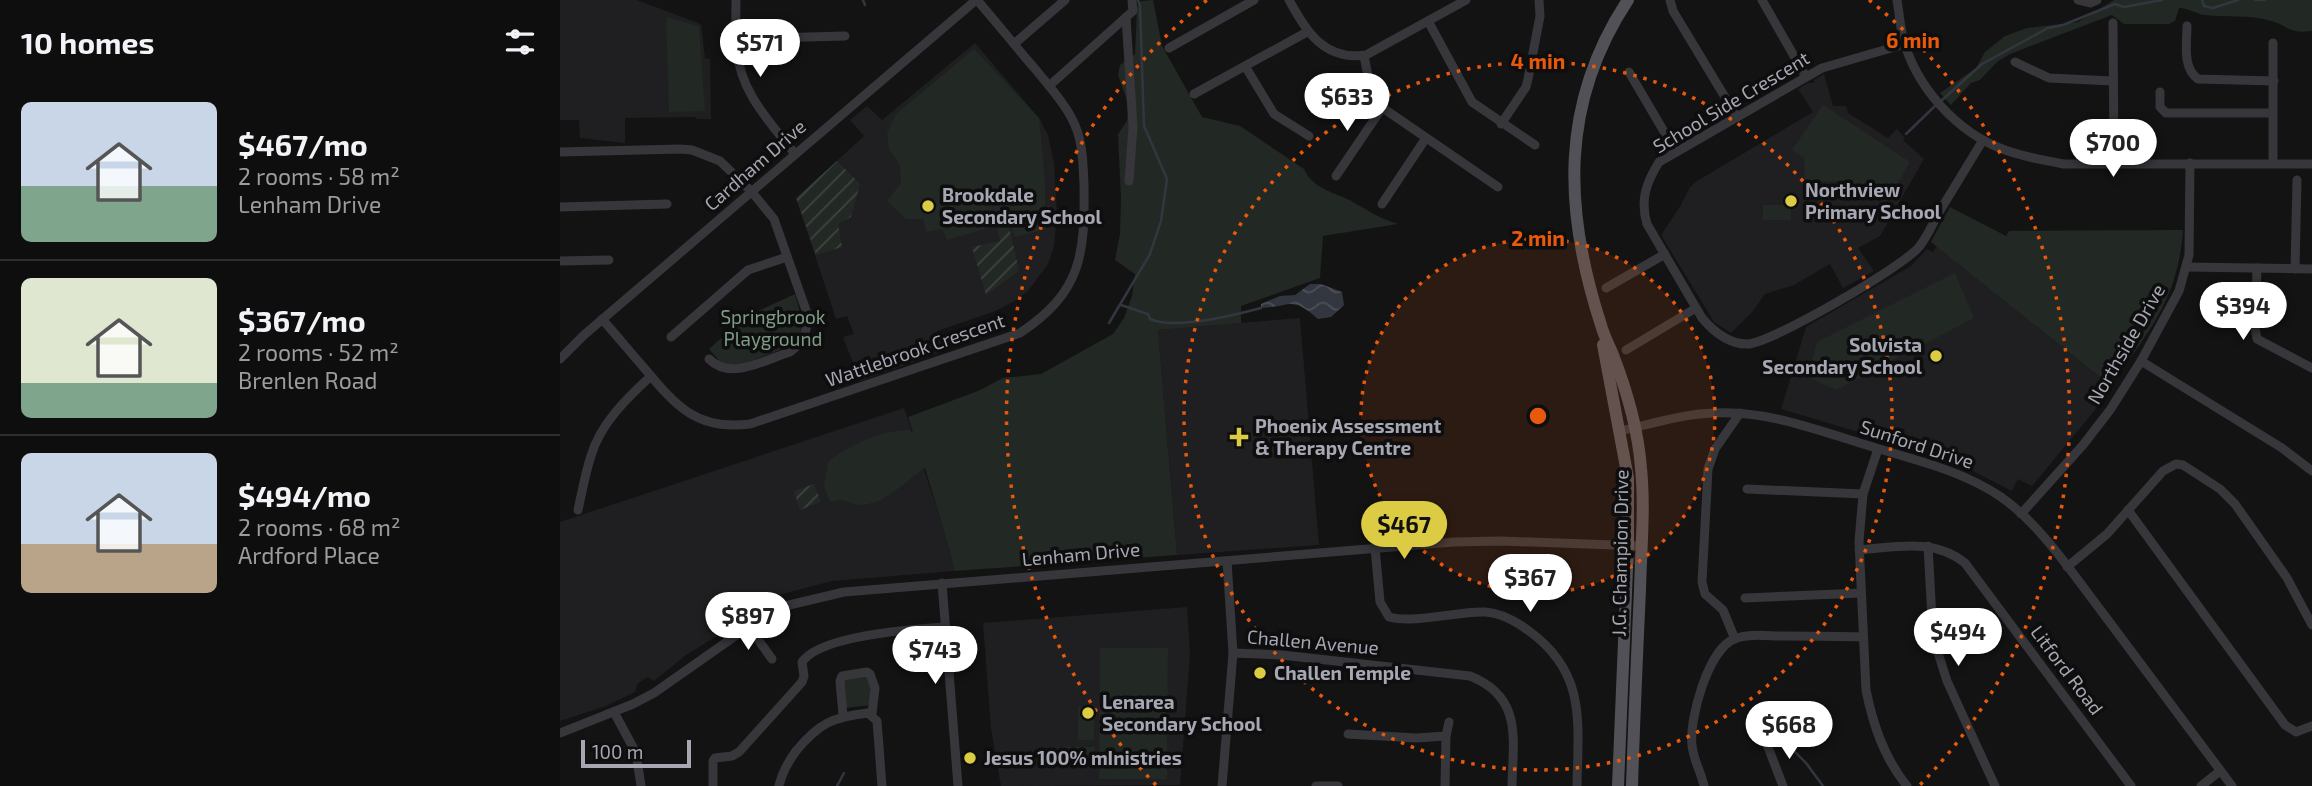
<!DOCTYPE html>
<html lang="en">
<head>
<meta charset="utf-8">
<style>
  body { margin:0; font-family:"Exo 2",sans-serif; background:#1c1c1d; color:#f1f3f6; height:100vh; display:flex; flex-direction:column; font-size:26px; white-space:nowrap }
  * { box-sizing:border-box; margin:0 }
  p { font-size:23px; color:#9b9c9e }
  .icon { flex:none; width:38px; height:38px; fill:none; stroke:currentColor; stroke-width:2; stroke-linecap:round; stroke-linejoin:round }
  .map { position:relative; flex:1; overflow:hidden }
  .sheet { display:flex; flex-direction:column; background:#0e0e0f; width:560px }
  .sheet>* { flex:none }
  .scale { position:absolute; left:21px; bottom:18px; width:110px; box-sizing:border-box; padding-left:7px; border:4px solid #a6a7b3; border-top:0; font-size:19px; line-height:24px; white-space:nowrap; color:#a6a7b3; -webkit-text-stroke:5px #0e0e0f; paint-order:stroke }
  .price { position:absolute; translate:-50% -60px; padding:0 16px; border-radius:24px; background:#fff; color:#222; font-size:23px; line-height:46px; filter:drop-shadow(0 2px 4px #0008) }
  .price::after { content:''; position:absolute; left:50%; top:42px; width:21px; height:16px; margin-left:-10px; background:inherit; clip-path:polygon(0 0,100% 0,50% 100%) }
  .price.current { background:#dccc43; color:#111 }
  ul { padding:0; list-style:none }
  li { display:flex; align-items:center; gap:21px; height:175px; padding:0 21px }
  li+li { border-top:2px solid #2e2e2f }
  li span { display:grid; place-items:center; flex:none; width:196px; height:140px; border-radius:10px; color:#555 }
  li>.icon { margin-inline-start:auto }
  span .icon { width:84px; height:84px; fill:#fffc; stroke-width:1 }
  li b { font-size:30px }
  h2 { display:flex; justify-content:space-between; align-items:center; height:84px; padding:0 21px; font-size:30px }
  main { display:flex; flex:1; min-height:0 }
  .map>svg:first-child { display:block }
  .built { fill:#1f1f21 }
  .green { fill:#222824 }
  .garden { fill:url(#garden-furrows) }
  .water { fill:url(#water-waves) }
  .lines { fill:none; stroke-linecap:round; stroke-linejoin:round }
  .stream { stroke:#32363f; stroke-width:2.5 }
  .minor { stroke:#37363b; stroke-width:9 }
  .major { stroke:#515157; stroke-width:12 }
  .ring { fill:none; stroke:#e8590c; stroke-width:3.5; stroke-dasharray:3.5 7 }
  .poi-dot { fill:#dccc43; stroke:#0e0e0f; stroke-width:2.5 }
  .labels { text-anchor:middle; stroke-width:7; stroke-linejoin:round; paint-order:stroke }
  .street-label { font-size:19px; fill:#a6a7b3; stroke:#0e0e0f }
  .poi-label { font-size:19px; font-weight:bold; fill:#a6a7b3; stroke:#0e0e0f; text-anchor:start }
  .park-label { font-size:19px; fill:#7f9c87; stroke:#0e0e0f }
  .centre { fill:#e8590c; stroke:#0e0e0f; stroke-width:3.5 }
  .ring-label { font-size:21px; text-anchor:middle; font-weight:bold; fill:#e8590c; stroke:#0e0e0f; stroke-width:7; stroke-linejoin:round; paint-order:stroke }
</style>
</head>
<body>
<main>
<section class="sheet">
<h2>10 homes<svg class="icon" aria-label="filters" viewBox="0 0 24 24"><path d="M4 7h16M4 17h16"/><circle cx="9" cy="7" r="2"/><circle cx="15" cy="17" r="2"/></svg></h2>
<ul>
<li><span style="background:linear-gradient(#c9d6e8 60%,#7fa58c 0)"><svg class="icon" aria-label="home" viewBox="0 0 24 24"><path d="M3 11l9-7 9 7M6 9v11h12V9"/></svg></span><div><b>$467/mo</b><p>2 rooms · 58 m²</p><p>Lenham Drive</p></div></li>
<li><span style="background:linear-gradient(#dfe7d0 75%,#7fa58c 0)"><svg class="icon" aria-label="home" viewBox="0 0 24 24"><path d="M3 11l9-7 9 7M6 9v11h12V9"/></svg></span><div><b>$367/mo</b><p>2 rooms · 52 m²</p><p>Brenlen Road</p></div></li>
<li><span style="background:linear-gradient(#c9d6e8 65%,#b9a48a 0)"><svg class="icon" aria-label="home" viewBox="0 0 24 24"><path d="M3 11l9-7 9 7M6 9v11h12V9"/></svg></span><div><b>$494/mo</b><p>2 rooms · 68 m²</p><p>Ardford Place</p></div></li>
</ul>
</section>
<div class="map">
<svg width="1752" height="786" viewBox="0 0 1752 786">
  <defs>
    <pattern id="garden-furrows" width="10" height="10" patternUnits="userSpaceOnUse" patternTransform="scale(1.75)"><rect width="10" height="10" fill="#222824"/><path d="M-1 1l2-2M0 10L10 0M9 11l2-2" fill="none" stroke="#3f4441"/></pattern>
    <pattern id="water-waves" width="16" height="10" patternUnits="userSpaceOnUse" patternTransform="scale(1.75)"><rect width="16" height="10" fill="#32363f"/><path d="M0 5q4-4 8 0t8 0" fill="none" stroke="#4d5058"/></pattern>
  </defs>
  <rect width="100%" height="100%" fill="#131314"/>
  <g class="built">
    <path d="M0,0H77L141,24L145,58L150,59L151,119H137L136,117L65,118V143L20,138L19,120H0Z"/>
    <path d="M415,43L479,118L488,135L494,163L497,214L494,246L488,264L468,291L453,302L433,312L377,331L384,351L300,381L283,337L294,334L287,316L276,319L236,198L304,136L290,120L307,106L322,120Z"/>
    <path d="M1264,74L1273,106H1286L1288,113L1328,138L1337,129L1345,138L1343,140L1364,159L1320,236L1298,248L1314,271L1283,288L1270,264L1234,285L1205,294L1193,311L1171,333L1154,322L1101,235L1121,205L1130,187L1137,181L1253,112L1238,89L1248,83H1254V80Z"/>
    <path d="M1377,246L1551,386L1535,410L1472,486L1458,479L1452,491L1389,459L1221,409L1246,327L1351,266L1367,249L1373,252Z"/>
    <path d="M740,318L759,545L617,555L598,330Z"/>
    <path d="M344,408L393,558L394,571L272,581L215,596L175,625L126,655L94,681L88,677L78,683L75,692L46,706L0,721V522Z"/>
    <path d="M627,607L630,654L620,785L441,786L431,729L423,623Z"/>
  </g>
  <g class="green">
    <path d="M593,0L602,46L642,117L680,126L744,169C752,189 777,193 793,202C810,212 819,218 838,224L763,236L760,278L681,306V323L598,330L617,555L394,571L392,558L365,468C345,481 327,503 302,505C288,506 288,496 270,502L264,486L268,462C292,444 320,430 350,430L353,433L348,417L418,391L443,378L481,374L553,334L564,318L572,296L575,274L555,260L560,234L561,198L558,134L567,121L569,106L558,75L560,65L575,54L577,7L581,1Z"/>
    <path d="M1554,0H1752V31C1727,34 1730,26 1711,21C1689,14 1667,18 1645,15C1636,14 1629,8 1619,8L1615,21L1609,24H1564L1552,15L1450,54L1438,61L1420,80L1411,83L1391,105L1380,93L1416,68L1425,52L1445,36L1467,28L1518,22Z"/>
    <path d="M106,17L139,26L145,111L109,112Z"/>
    <path d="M414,49L479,118L485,182L486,229L455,237L449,222L387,240L382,229L366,232L363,219H346L327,201L341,183L340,165L329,149L327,133L336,114Z"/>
    <path d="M1263,105L1350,162L1327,202L1286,180L1245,183L1244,158L1232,150Z"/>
    <rect x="1203" y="205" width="28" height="15"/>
    <path d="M1390,207L1446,236L1449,231L1623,230C1618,300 1589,330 1551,386L1371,242Z"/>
    <path d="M1395,273L1414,318L1276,390L1248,377L1257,342Z"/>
    <path d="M235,294C240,311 248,334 230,346L178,366L161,363L149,349L185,317Z"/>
    <path d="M540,648H608L607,779H539Z"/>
    <path d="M309,676L312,705L285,708L282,679Z"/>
    <rect x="518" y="707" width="16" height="33"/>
    <path d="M502,747H535V761L502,760Z"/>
  </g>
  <g class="garden">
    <path d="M277,161L300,184L291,217L278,224L282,247L256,255L236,198Z"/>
    <path d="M449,226L459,271L426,295L412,247L440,241L437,229Z"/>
    <path d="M254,484L261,502L240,510L234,491Z"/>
  </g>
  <path class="water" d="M750,284H761L782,292L784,305L771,317L758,319C730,295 732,307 701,308V304L720,296L735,295Z"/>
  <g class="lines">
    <g class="stream">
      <path d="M303,0L305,5"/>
      <path d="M1642,0L1644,6L1653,8L1678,0"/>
      <path d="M1695,0H1705"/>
      <path d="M1381,101L1422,64L1488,28L1503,25L1555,4L1564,7L1602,0"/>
      <path d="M1346,134L1376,105"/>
      <path d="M561,305L588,314L590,319C615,330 675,315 701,308"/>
      <path d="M549,323L590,254L601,221L607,179L584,126L580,6L578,0"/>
      <path d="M1203,719L1246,763L1263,786"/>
      <path d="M277,786L284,773"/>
    </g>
    <g class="minor">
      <path d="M176,0C176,16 175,33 177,50C180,92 210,122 235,154"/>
      <path d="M729,0C747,32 764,61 806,55L906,0"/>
      <path d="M1110,0L1113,11L1177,117"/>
      <path d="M1202,0L1246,77"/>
      <path d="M1337,0C1339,12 1340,25 1343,38C1356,87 1397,133 1445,150C1464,157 1484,160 1503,164H1752"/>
      <path d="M1518,0L1530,3L1537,0"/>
      <path d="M566,17L573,127L569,181"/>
      <path d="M868,21L912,102L975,145"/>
      <path d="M1553,23L1554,164"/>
      <path d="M1627,26C1627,43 1622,68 1638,79L1714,81"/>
      <path d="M177,39L285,36"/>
      <path d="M454,44L505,0"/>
      <path d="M1345,44L1262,68L1099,162C1086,183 1080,200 1087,224L1142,318C1153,331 1169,344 1187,344C1210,344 1344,266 1359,247C1367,237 1372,225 1378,214C1393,189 1408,165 1423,140"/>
      <path d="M609,48L694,0"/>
      <path d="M804,56L810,86L817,104L938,187"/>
      <path d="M1455,62L1489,78L1553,81"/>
      <path d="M685,66L714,114L749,136"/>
      <path d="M1069,72L1116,152"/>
      <path d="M489,86L573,11L572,0"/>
      <path d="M1600,92V107L1606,113H1713"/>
      <path d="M634,94L747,32"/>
      <path d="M941,124L966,87L968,79L980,16L979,0"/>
      <path d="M0,152L120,149L132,150L160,161L191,191L214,219L247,313C248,330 244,342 230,352C204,360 171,381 149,359"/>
      <path d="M1713,163V43"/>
      <path d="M776,176L822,108"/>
      <path d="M822,204L866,138"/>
      <path d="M0,207L107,204"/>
      <path d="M0,261L49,260"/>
      <path d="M1626,267L1752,269"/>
      <path d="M1697,268L1695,328L1697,339L1752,368"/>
      <path d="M1735,269L1737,180"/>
      <path d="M1046,288L1105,254"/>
      <path d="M42,319C57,336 71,353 85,369C116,406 137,431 190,424L460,333C522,292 525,254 524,185C523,162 523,138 511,117C502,100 488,85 476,70C456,47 437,23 417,0"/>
      <path d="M111,337L188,270L227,257"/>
      <path d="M1066,350L1136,308"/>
      <path d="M0,359L24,335L416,0"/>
      <path d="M1581,361L1722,448L1752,471"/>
      <path d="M1060,431C1091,424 1122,414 1154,413C1205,410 1254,429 1303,444C1350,459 1400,469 1441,497C1480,524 1513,574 1542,612C1585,670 1628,728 1672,786"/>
      <path d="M1318,449L1303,494L1299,541L1306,690C1313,725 1324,758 1347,786"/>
      <path d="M1187,489L1303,494"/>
      <path d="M18,510C22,492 25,474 31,456C40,424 67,398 91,376"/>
      <path d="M1568,510L1725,725L1736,732L1752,726"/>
      <path d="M1461,514L1523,445L1550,410L1581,361L1619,291L1629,255L1630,163"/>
      <path d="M1368,546L1373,637L1387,681L1435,786"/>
      <path d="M815,548L820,602L829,617C854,624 898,611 925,612C941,613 957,622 969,631C1027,673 1018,723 1017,786"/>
      <path d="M1299,550C1337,547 1374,538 1405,563L1571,786"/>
      <path d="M1507,567L1547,534L1603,471L1616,464L1623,465L1660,489L1675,504L1727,578L1752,625"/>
      <path d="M382,583L398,786"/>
      <path d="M1185,598L1301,593"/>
      <path d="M189,627L212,659"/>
      <path d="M1175,639L1163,610L1145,594L1142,582L1148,469L1155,449L1180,413"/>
      <path d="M673,653L722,655L910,676C963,697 953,739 952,786"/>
      <path d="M54,712L76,753L81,786"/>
      <path d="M283,715L280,681L282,676L307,672L310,674L315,688L312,714"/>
      <path d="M0,733L73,704L94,693L198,620L225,606L284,592L894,542L940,541L1082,546"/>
      <path d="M788,734L856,738L886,736"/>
      <path d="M1208,747L1223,786"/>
      <path d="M153,786V761L155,758L172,756L179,752L242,682L244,676L242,662C261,635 353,629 386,627"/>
      <path d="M219,786C222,772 228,762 236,751C259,723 273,717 308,713L317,721L322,786"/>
      <path d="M662,786L673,653L667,561"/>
      <path d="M756,786H778"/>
      <path d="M885,786L886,736L889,722"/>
      <path d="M1144,786C1141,772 1133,759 1132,745C1129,719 1148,650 1174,639C1189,633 1207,636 1222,636C1249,636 1276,636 1303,637"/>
      <path d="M1641,786L1660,771"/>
    </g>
    <g class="major">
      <path d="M1068,0C999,104 1004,211 1041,325C1044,336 1049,345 1053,355C1067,391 1078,429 1081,468C1085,508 1081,549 1080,590C1077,655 1074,721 1072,786"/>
      <path d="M1043,345L1068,478V545L1058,786"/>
    </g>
  </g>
  <circle cx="978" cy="416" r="177" fill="#e8590c" fill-opacity=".12"/>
  <g class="ring">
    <circle cx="978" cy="416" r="177"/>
    <circle cx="978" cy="416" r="354"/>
    <path d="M596 785A531 531 0 0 1 647 0M1309 0A531 531 0 0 1 1360 785"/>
  </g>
  <g class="poi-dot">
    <circle cx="1231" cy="201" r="7"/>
    <circle cx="368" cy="206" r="7"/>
    <circle cx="1376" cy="356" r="7"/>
    <path d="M675.5 426.5h7v7h7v7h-7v7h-7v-7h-7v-7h7z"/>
    <circle cx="700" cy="673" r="7"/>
    <circle cx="528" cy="713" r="7"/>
    <circle cx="410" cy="758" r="7"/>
  </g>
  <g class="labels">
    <g class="street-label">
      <text transform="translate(1171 102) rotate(-31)" y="7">School Side Crescent</text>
      <text transform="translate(195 165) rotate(-41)" y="7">Cardham Drive</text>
      <text transform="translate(1566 344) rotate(-60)" y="7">Northside Drive</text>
      <text transform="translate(355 350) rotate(-19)" y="7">Wattlebrook Crescent</text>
      <text transform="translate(1357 444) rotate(18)" y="7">Sunford Drive</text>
      <text transform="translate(1060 553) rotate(-89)" y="7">J.G. Champion Drive</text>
      <text transform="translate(521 554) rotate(-5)" y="7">Lenham Drive</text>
      <text transform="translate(753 642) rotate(5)" y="7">Challen Avenue</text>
      <text transform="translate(1507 670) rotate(53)" y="7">Litford Road</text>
    </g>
    <g class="poi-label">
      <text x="1245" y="197">Northview<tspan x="1245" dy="22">Primary School</tspan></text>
      <text x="382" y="202">Brookdale<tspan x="382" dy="22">Secondary School</tspan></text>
      <text x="1362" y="352" text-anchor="end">Solvista<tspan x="1362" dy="22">Secondary School</tspan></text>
      <text x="695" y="433">Phoenix Assessment<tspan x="695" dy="22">&amp; Therapy Centre</tspan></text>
      <text x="714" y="680">Challen Temple</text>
      <text x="542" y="709">Lenarea<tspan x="542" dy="22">Secondary School</tspan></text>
      <text x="424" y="765">Jesus 100% mInistries</text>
    </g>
    <g class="park-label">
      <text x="213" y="324">Springbrook<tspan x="213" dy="22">Playground</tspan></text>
    </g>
  </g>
  <circle cx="978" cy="416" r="10" class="centre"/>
  <g class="ring-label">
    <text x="1353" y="48">6 min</text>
    <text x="978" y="69">4 min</text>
    <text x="978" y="246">2 min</text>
  </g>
</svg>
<div class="scale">100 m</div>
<b class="price" style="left:200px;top:79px">$571</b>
<b class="price" style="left:787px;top:133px">$633</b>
<b class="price" style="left:1553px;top:179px">$700</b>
<b class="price" style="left:1683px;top:342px">$394</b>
<b class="price current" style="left:844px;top:561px">$467</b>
<b class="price" style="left:970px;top:614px">$367</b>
<b class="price" style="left:188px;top:652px">$897</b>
<b class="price" style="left:1398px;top:668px">$494</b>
<b class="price" style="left:375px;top:686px">$743</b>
<b class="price" style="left:1229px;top:761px">$668</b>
</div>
</main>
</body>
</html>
